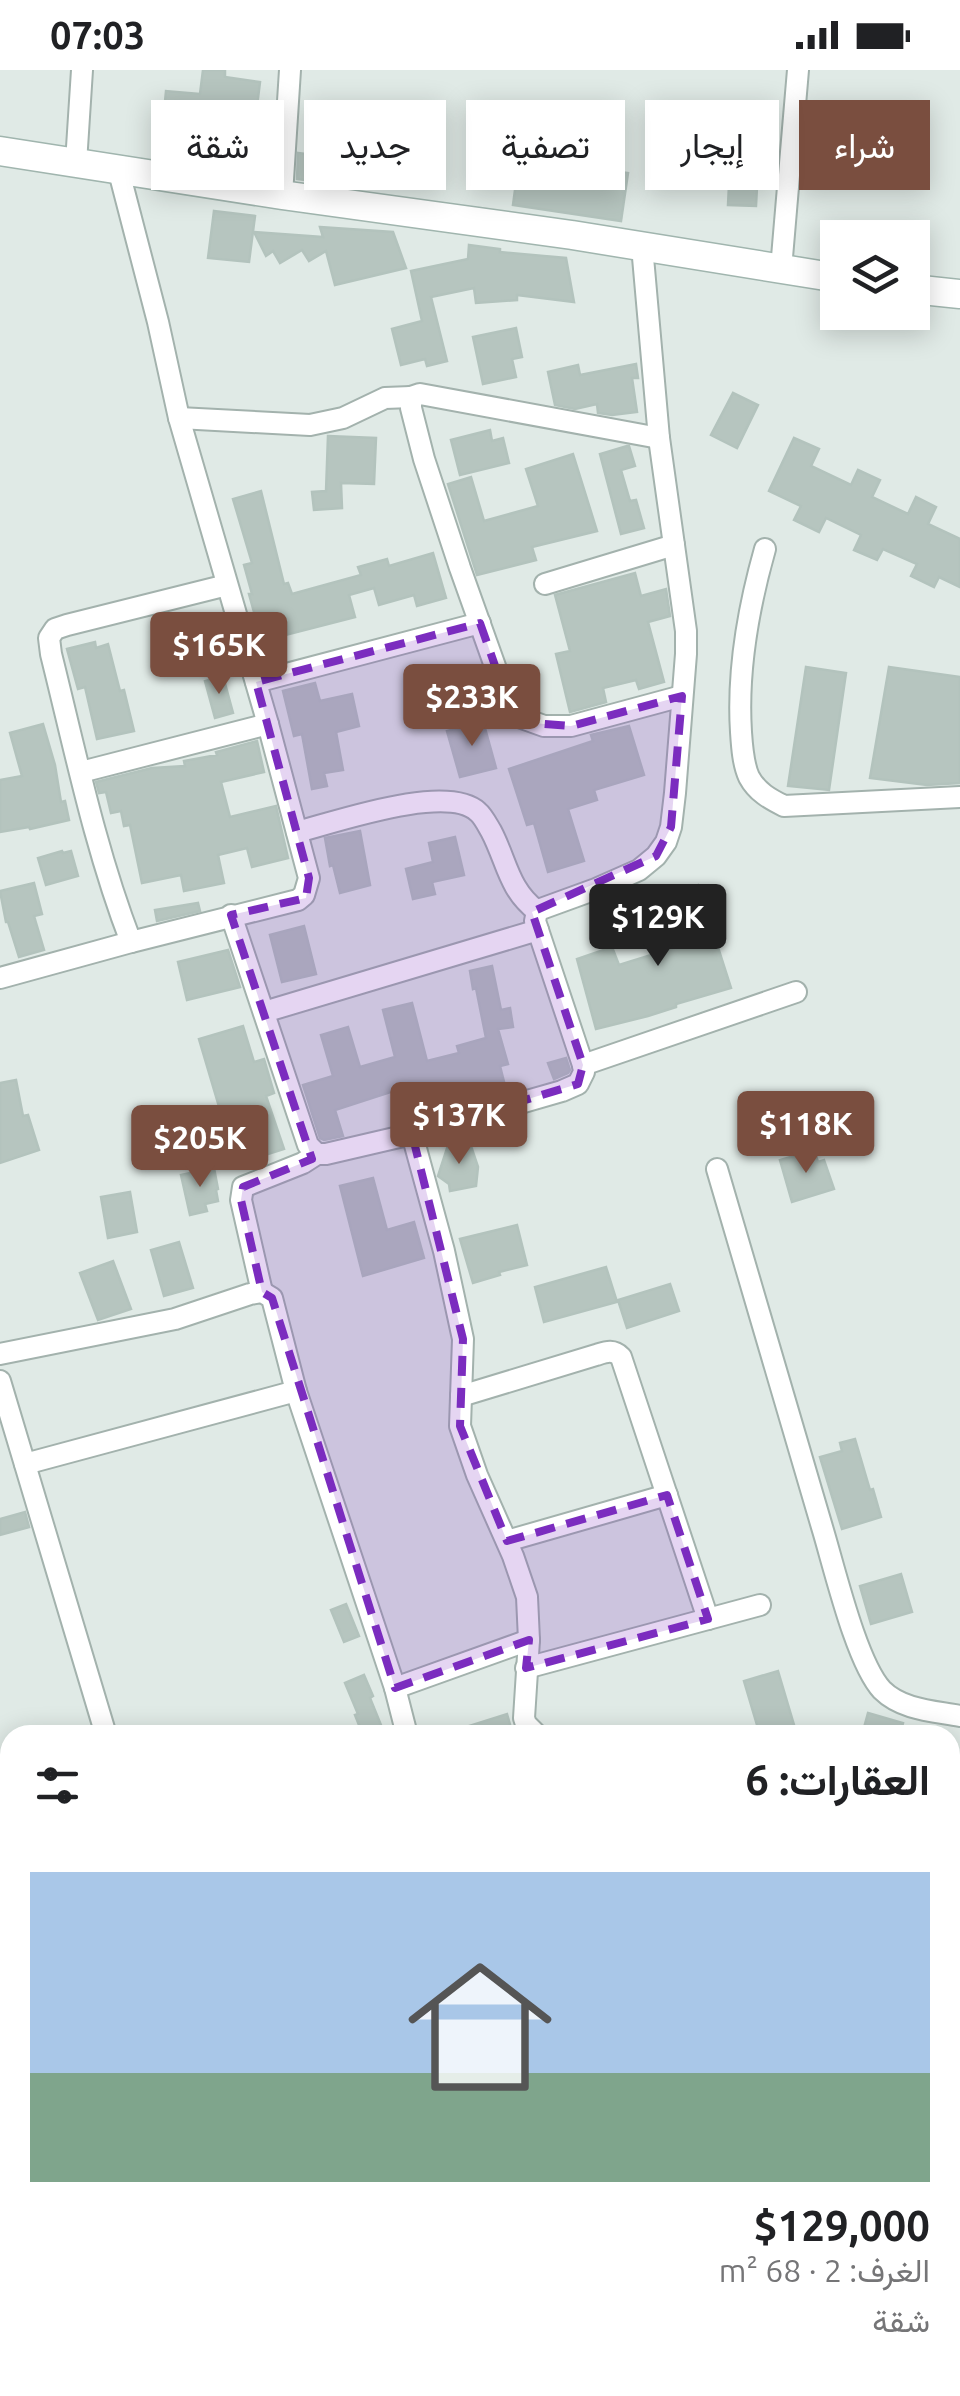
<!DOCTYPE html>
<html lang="ar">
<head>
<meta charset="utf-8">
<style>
  body { margin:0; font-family:Ubuntu,Vazirmatn,sans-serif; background:#f2f2f2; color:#202124; direction:rtl; height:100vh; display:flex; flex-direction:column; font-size:38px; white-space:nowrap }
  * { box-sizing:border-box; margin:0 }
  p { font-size:32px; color:#757577 }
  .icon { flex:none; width:55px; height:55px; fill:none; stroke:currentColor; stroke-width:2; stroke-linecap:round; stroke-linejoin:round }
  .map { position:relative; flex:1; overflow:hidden; direction:ltr }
  .panel { position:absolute; left:0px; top:1655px; width:960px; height:672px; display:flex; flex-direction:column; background:#fff; border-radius:30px 30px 0 0; box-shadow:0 5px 25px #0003; direction:rtl }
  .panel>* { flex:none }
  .hud { position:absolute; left:30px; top:30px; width:900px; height:90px; direction:rtl; display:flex; gap:20px }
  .controls { position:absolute; left:820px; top:150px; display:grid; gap:20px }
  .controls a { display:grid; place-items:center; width:110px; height:110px; border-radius:0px; background:#fff; box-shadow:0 5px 25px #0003; font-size:50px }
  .price { position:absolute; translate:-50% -85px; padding:0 22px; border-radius:10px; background:#7a4e3f; color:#fff; font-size:32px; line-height:65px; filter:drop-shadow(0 2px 5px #0008) }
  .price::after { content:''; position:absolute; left:50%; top:60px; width:30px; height:22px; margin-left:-15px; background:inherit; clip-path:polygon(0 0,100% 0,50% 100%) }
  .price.selected { background:#222; color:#fff }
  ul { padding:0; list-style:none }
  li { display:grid; align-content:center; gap:20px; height:530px; padding:0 30px }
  li span { display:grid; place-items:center; height:310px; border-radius:0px; color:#555 }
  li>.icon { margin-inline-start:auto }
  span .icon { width:180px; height:180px; fill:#fffc; stroke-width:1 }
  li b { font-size:42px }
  h2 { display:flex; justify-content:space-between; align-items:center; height:120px; padding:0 30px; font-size:42px }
  .tag { padding:0 35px; border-radius:0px; background:#fff; box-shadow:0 5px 25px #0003; font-size:35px; line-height:90px }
  .tag.selected { background:#7a4e3f; color:#fff }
  .status { display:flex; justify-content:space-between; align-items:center; height:70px; padding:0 50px; background:#fff; direction:ltr }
  .status svg { height:28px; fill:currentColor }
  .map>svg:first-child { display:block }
  .building { fill:#b6c5bf; stroke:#b3c3bd; stroke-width:2.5 }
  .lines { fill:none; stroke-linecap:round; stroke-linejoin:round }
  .lane-casing { stroke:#a3b2ad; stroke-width:14 }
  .street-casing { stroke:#a3b2ad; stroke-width:24 }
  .secondary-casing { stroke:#a0b5ae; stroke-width:31 }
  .lane { stroke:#fff; stroke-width:10 }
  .street { stroke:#fff; stroke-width:20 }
  .secondary { stroke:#fff; stroke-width:28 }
  .marked { fill:#7b2cbf; fill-opacity:0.2; stroke:#7b2cbf; stroke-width:8; stroke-dasharray:20 12; stroke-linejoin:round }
</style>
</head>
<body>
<div class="status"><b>07:03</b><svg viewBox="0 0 49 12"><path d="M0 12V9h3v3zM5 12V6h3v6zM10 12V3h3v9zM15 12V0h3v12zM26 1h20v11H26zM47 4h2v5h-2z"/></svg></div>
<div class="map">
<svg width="960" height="2326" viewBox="0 0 960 2326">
  <rect width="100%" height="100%" fill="#e0eae6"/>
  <g class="building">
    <path d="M203,0H225V7L260,12L254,60L272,62L270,100L229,95L230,85L202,82L204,57L163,53L166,21L200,24Z"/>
    <path d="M405,79L443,81L441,116L404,114Z"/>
    <path d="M298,83L346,89L343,115L297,109Z"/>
    <path d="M569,95L628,103L621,151L513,135L518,98L567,105Z"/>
    <path d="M729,115L757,117L756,136L728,135Z"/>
    <path d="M214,141L255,146L249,192L208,188Z"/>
    <path d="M320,157L393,162L406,198L335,215L326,181L309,191L302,180L280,193L273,181L266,186L254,162L323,167Z"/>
    <path d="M469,175L500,179V182L566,188L574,232L517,225V230L476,233L474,218L431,227L447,291L427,296L425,289L401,295L392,259L422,251L411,201L468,189Z"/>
    <path d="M516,258L522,287L512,289L516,307L483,314L473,267Z"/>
    <path d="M636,294L638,308H632L637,342L612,345L598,343L597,334L575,339L555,335L548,302L578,295L580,305Z"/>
    <path d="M733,323L758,335L737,378L711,365Z"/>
    <path d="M490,360L492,371L503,368L509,393L460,405L451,370Z"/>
    <path d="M328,366L376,368L374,414L341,413L342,438L314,440L312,422L326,421Z"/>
    <path d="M794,368L819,379L811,396L851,415L858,400L880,410L872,427L908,444L916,427L936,437L928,454L960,469V517L939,507L934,517L911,506L917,494L883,479L877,490L854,480L861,465L826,448L819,462L794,450L801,436L769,421Z"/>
    <path d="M627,376H629L635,396L621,400L630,431L636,430L644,458L621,464L600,384Z"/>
    <path d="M573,384L597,461L532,477L536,490L477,505L448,414L471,407L484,451L538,436L526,399Z"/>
    <path d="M261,421L284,514L288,513L292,524L361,505L358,497L387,489L389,496L433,483L446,528L417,536L414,525L379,535L374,518L349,525L355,547L262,571L249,524H252L244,495L252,493L233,429Z"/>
    <path d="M635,503L641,526L666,519L670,546L648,552L664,612L639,619L636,610L603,618L606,632L570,642L556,584L570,581L555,525Z"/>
    <path d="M228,566L235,590L217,595L210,570Z"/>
    <path d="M95,572L96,578L108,574L120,621L124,620L134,661L97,669L85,617L78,619L67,579Z"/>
    <path d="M806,597L846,603L829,720L788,716Z"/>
    <path d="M889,597L960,607V713L927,715L870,708Z"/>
    <path d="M223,606L233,643L215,648L205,611Z"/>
    <path d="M315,613L320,631L352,624L359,656L336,662L343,700L324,703L327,716L312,719L302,664L294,666L283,621Z"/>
    <path d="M483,651L496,698L460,707L447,661Z"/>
    <path d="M43,654L55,695L61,732L65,731L69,750L30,759L29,757L0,762V710L22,706L10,663Z"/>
    <path d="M629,656L644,705L594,720L597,730L568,739L584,791L548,802L534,753L527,755L509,699L593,671L591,665Z"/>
    <path d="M257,671L264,702L221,712L230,747L276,736L288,788L252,797L247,778L218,785L224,813L184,821L181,805L142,813L130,755L124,756L121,741L111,743L106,722L99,723L96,712L152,698L185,696L184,691L217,685L216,682Z"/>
    <path d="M360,761L370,815L340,823L333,795L330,796L325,768Z"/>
    <path d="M455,767L464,805L432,812L435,824L413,829L406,799L433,792L429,773Z"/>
    <path d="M62,781L63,783L71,781L78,806L46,815L38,788Z"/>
    <path d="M34,813L42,844L34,846L44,880L19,887L8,852H6L0,821Z"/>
    <path d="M698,815L731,918L676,934V937L648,946L596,959L577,889L612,877L619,895L677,877L661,828Z"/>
    <path d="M198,833L200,841L157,851L155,840Z"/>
    <path d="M304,856L316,904L282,912L270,865Z"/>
    <path d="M228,880L240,917L187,930L178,892Z"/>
    <path d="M492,896L501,940L510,938L513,957L498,959L508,994L500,996L504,1012L470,1022L468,1018L419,1031L412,1015L335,1040L343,1066L324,1070L320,1068L303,1015L333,1006L321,965L348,957L360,997L395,987L383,940L412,933L427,991L459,983L457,976L486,968L476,918L473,919L470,901Z"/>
    <path d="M243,956L254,992L264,989L274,1023L266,1026L284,1079L243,1092L226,1038L220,1040L199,969Z"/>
    <path d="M566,988L570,1000L568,1003L554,1009L548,993Z"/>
    <path d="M16,1010L23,1046L28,1045L39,1080L0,1093V1013Z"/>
    <path d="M450,1069L460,1076L470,1073L478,1097L476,1116L450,1121L449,1114L438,1106Z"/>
    <path d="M814,1080L818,1092L824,1090L834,1119L792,1132L780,1090Z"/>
    <path d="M214,1098L218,1119L216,1120L218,1131L205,1134L207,1141L190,1145L181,1105Z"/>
    <path d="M373,1108L387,1160L414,1152L424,1188L363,1206L340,1116Z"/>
    <path d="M130,1122L137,1162L108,1168L101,1127Z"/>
    <path d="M517,1155L527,1195L499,1202L500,1205L473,1213L460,1169Z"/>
    <path d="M179,1172L193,1218L164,1226L151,1180Z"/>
    <path d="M113,1191L131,1239L98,1250L80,1203Z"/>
    <path d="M606,1197L617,1232L544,1252L535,1217Z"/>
    <path d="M670,1214L679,1241L627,1258L618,1230Z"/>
    <path d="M855,1369L870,1420L873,1419L881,1447L842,1459L820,1387L842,1381L840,1373Z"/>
    <path d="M25,1442L29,1457L0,1465V1449Z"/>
    <path d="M901,1504L912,1542L871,1554L860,1516Z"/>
    <path d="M346,1534L359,1566L344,1572L331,1540Z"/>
    <path d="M778,1601L797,1665H760L744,1611Z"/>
    <path d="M364,1605L373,1626L370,1628L385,1665H363L355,1645L358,1644L345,1613Z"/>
    <path d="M868,1643L903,1653L900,1665H862Z"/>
    <path d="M507,1644L513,1665H451L450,1662Z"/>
  </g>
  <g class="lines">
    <g class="lane-casing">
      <path id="lane" d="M564,2326L570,2318"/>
    </g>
    <g class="street-casing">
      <g id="street">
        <path d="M76,93L82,0"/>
        <path d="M118,98L158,252L179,348L268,654L309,808L304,825L298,830L131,872C95,779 75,680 51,584L49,568L55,559L67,555L227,515"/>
        <path d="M282,125L290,0"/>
        <path d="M781,199L798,0"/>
        <path d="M179,348L310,355L343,348L385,328L411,327"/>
        <path d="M659,368L420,324L411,327V338L424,389L460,498L506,627L519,647L544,656H571L682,626"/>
        <path d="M765,479C748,539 737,600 741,662C742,677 743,694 749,707C757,722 770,729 784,736L960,727"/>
        <path d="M545,514L674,475"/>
        <path d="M256,612L480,553"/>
        <path d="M81,702L268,654"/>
        <path d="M297,762C336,752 447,713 478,742C483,746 488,756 491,761C507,791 508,819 537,841"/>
        <path d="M231,845L308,1075L317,1084H326L412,1064L562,1021L578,1014L584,1002L583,995L535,851L537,841L541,839L596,819L639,800L656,786L666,772L671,757L675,723L686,584V561L659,368L642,176"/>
        <path d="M0,908L131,872"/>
        <path d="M264,942L538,860"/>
        <path d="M583,995L796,922"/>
        <path d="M412,1064L444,1181L463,1269L460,1356L477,1405L513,1486L527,1527L529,1570L524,1648L526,1654L537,1665"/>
        <path d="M717,1099C752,1218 787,1338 822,1457C834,1496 856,1592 882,1620C902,1640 934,1641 960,1646"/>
        <path d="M262,1222L241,1130L243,1117L303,1093L317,1084"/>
        <path d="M0,1284L175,1249L250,1224L262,1222L272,1228L296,1321L395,1618L407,1665"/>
        <path d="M0,1311L106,1665"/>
        <path d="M461,1326L596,1285C606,1282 613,1279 621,1287L708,1549"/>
        <path d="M25,1394L296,1321"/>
        <path d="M507,1471L667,1425"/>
        <path d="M526,1598L760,1535"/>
        <path d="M395,1618L529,1570"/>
        <path d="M0,1796L10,1793"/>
        <path d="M950,2043L960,2040"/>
        <path d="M950,2075L960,2102"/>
        <path d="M0,2264L10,2260"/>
        <path d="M306,2318L311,2326"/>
        <path d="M680,2318L683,2326"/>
      </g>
    </g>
    <g class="secondary-casing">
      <g id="secondary">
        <path d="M0,81L282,125L572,165L838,208"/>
        <path d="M912,219L960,224"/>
      </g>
    </g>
    <use href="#lane" class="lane"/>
    <use href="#street" class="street"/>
    <use href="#secondary" class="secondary"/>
  </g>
  <path class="marked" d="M480,553L506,627L532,653L571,656L682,626L671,757L656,786L532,842L583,995L578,1014L412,1064L463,1269L460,1356L507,1471L667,1425L708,1549L526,1598L529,1570L395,1618L272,1228L262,1222L241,1130L243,1117L312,1089L231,845L306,828L309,808L256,612Z"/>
</svg>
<div class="controls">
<a><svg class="icon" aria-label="layers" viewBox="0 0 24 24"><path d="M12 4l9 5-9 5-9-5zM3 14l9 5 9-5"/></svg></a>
</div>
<b class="price" style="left:219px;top:627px">$165K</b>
<b class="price" style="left:472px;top:679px">$233K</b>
<b class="price selected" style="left:658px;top:899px">$129K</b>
<b class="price" style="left:459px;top:1097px">$137K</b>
<b class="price" style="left:806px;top:1106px">$118K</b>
<b class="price" style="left:200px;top:1120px">$205K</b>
<div class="hud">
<a class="tag selected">شراء</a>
<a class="tag">إيجار</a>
<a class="tag">تصفية</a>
<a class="tag">جديد</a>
<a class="tag">شقة</a>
</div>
<section class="panel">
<h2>العقارات: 6<svg class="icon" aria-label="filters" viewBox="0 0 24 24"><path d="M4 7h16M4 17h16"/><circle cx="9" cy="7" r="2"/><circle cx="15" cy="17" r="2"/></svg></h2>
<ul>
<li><span style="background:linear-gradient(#a9c7e8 65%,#7fa58c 0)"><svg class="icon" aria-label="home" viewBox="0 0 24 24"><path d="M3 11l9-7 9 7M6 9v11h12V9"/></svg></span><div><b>$129,000</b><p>الغرف: 2 · 68 m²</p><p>شقة</p></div></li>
</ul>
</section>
</div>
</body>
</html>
